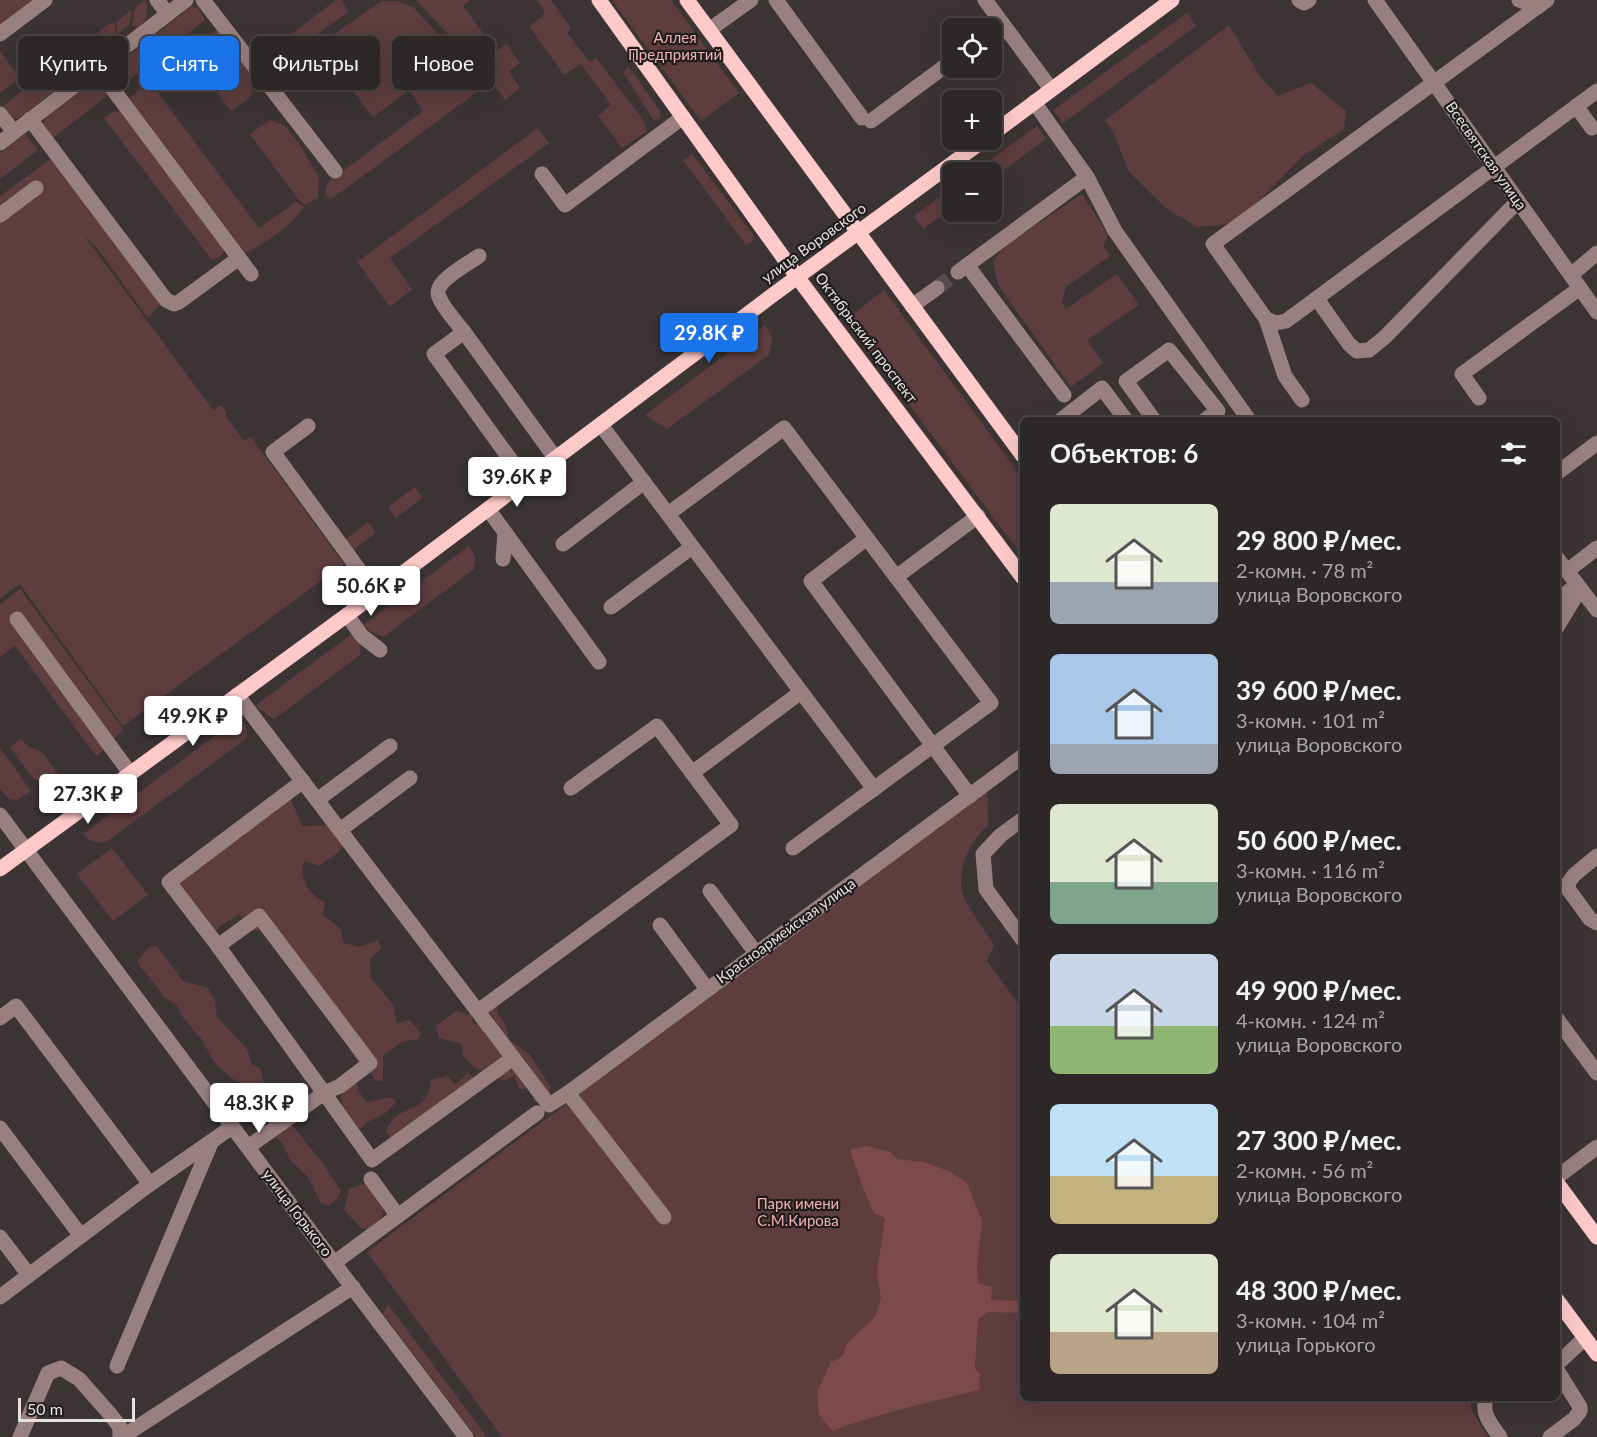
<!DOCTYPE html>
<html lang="ru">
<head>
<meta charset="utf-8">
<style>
  body { margin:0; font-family:Lato,sans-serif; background:#352f2f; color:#f1f3f6; height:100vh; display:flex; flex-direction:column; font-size:22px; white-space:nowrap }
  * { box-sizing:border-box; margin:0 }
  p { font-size:20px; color:#a7a5a7 }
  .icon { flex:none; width:33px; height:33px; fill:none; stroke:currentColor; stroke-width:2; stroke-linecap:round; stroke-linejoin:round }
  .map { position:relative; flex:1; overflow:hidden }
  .panel { position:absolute; left:1020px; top:417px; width:540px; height:984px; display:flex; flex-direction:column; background:#2d2727; border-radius:9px; box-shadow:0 6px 24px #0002,0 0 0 2px #484444 }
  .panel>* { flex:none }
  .guide { position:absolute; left:18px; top:36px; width:570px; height:54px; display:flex; gap:12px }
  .tools { position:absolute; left:942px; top:18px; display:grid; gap:12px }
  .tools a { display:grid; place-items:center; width:60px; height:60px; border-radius:9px; background:#2d2727; box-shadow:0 6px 24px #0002,0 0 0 2px #484444; font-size:30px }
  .scale { position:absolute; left:18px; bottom:15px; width:117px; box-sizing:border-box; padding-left:6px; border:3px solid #e7e2e2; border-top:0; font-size:16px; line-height:21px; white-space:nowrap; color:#e7e2e2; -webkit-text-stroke:4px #211d1d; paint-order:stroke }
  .price { position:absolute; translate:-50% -51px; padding:0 14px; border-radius:6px; background:#fff; color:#222; font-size:20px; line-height:39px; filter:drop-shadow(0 2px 3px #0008) }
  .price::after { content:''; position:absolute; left:50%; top:36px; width:18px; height:14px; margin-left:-9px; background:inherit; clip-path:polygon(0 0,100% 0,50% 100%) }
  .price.active { background:#1a73e8; color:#fff }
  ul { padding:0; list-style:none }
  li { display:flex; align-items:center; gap:18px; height:150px; padding:0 30px }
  li span { display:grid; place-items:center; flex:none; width:168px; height:120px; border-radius:9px; color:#555 }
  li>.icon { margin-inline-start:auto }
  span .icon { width:72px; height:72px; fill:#fffc; stroke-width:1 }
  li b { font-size:26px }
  h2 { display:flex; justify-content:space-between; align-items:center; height:72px; padding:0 30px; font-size:26px }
  .pill { padding:0 21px; border-radius:9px; background:#2d2727; box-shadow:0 6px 24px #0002,0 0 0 2px #484444; font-size:21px; line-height:54px }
  .pill.active { background:#1a73e8; color:#fff }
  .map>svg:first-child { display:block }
  .green { fill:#5d3d3e }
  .water { fill:#7d4a4b }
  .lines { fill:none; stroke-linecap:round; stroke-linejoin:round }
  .minor-tunnel { stroke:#564e4e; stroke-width:15; stroke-dasharray:15 8; stroke-linecap:butt }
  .minor { stroke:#998080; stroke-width:15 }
  .major { stroke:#fdc9c9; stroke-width:15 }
  .labels { text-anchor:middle; stroke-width:4.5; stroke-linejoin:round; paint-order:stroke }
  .park-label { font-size:15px; fill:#f5b1b1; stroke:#211d1d }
  .street-label { font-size:15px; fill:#e7e2e2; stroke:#211d1d }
</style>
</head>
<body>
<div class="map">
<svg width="1597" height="1437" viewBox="0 0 1597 1437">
  <rect width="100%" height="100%" fill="#3c3434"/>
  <g class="green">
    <path d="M0,0H38L0,28Z"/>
    <path d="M145,0C150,10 147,21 138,28L132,25L135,7Z"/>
    <path d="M336,0H342L348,12L280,61L268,52Z"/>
    <path d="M416,0H470L463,6L496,51L507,44L520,63L509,71L520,88L505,100L490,79Z"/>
    <path d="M537,0H551L571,28L567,33L590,62L596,58L644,121L647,131L622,148L598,116L611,105L581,64L564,75L529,26L542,17L545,12Z"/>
    <path d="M612,0H671L739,93L701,121Z"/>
    <path d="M381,1H397L413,7L481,81L480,90L330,200L325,193L327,183L423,111L409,90L373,117L318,46Z"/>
    <path d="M192,6L198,8L205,20L119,88L109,74L112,69Z"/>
    <path d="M132,9L129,25L116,35L117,22Z"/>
    <path d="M1187,13L1196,26L1063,123L1053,110Z"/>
    <path d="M115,23V35L97,49L96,59L19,118H13L3,106L109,24Z"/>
    <path d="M1229,25L1261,78L1278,96L1311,83L1346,111L1344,129L1303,156L1237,223L1197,227L1167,209L1129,172L1114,134L1105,120Z"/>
    <path d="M219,28L248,67L253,84L250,98L231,111L188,53Z"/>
    <path d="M0,51L20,78L0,93Z"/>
    <path d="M629,67L660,111V118L654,121L623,72Z"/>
    <path d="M93,81L99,83L108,95L53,138L43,126L46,116Z"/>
    <path d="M149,81L259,228L296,202L304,207C291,227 267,241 246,253L239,248L127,100Z"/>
    <path d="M122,111L225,249L220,257L212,260L104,118L112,112Z"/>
    <path d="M270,120L284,125L300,145L319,177L318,198L305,205L298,199L250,134Z"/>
    <path d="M1037,126L1046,139L992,179V172H974Z"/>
    <path d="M538,128L549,143L390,258L412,289L390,307L357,262Z"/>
    <path d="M25,134L38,150L0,179V153Z"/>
    <path d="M692,154L754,236L753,241L746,245L683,160Z"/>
    <path d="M53,157L155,290L160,305L148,318L100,252L83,234L213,410L221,405L227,414L225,415L244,441L251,437L344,564L123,726L20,584L0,598V196Z"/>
    <path d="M952,188V208L923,229L914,216Z"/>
    <path d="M1082,194L1108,235L1103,246L1110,256L1066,287L1062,303L1066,309L1117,274L1139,305L1087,340L1103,363L1071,387L998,285L993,261L1007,244Z"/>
    <path d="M884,290L1023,479V557L846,320Z"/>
    <path d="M765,325C773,336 773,342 769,355L667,429L645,415Z"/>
    <path d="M415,487L422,498L396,518L388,507Z"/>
    <path d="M368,522L376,533L351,551L343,541Z"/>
    <path d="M469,546L476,559L474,569L383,637L372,632L363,625Z"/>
    <path d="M20,589L123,729L105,749L96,756L15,646L0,657V604Z"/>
    <path d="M353,633L361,645L360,655L274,719L255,706Z"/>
    <path d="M240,717L246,725L247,738L105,843L91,841L83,834Z"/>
    <path d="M21,739L28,746L42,752L59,775L46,783H40L33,778L10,747Z"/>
    <path d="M0,748L31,791L17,800L9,799L0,789Z"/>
    <path d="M290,788L293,804L302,826L331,825L347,835L339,852L319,866L304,861C299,880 308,892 325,903L323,915L340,928L344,943L359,947L378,940L381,948L370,960L371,978L394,1006L397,1023L409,1020L421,1033L418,1039L404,1041L383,1055V1081L375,1080L370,1071L361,1066L350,1051L357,1037L328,1008L330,997L324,993L307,995L304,969L285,953L273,948L271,934L260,930L248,931L240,914L219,927L209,939L195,930V912L177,883Z"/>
    <path d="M987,792L988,825C970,841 954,873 964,897C970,911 986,932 994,945L987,961L1023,1010V1398H1471V1409L1488,1437H502L367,1252L581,1093L582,1091L757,963L842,895Z"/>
    <path d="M112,848L148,895L113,921L77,874Z"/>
    <path d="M156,945L184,982L207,987L215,1000L217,1017L247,1049L252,1064L260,1068L267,1094L261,1105L253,1102L246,1086L231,1078L214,1062L201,1038L184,1019L176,1004L163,997C158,985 145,974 137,962L147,949Z"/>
    <path d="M497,1003V1013L505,1023L509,1039L530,1055L551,1088L544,1102H534L531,1088L519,1089L514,1076L503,1081L474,1067L463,1056L462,1044L439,1038L436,1026L456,1011L471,1015L473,1023L486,1028L494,1018L489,1013L492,1004Z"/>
    <path d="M468,1073L477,1081L393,1141L386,1132C396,1101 428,1118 431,1080L448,1076L455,1084Z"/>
    <path d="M357,1081L358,1091L367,1102L390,1097L396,1101C384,1121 373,1114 361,1129L351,1122L337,1124L343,1111L340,1086Z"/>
    <path d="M292,1107V1125L322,1162L341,1191L337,1199L328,1206L321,1203L308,1177L291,1161L282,1143L273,1135L269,1124L282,1109Z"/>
    <path d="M366,1183L386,1197C382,1207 383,1217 380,1228L362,1229L344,1210L349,1189Z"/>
    <path d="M388,1304L487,1437H476L383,1314Z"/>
  </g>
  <path class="water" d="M866,1146L890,1152L897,1159L923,1162L949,1171L967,1183L982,1221L977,1265L978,1283L992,1287L991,1300L1023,1301V1313L988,1312L978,1319L975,1368L980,1375L979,1390C930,1402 879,1413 832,1431L819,1414L817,1392L831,1362L842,1357L847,1343L875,1317L881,1298L877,1273L885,1218L874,1213L863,1188L850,1150Z"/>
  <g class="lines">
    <path class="minor-tunnel" d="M937,288L958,272"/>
    <g class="minor">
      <path d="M157,0L168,14"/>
      <path d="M203,0L335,171"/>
      <path d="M776,0L862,118"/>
      <path d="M985,0L1051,89"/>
      <path d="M1299,0L1304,3L1309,0"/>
      <path d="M1375,0L1597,312"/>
      <path d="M1519,0L1538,7"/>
      <path d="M1547,0L1213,244L1266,319L1276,323L1286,321L1597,91"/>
      <path d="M709,30L751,0"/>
      <path d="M0,34L45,0"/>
      <path d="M97,68L251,274"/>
      <path d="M1576,106L1592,128"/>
      <path d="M0,114L14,132"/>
      <path d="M30,119L166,300L174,304L179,302L239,258"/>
      <path d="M871,121L952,61"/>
      <path d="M0,143L186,0"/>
      <path d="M542,174L565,205L683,117"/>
      <path d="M1087,177L1115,231L1249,420"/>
      <path d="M0,215L36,188"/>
      <path d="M967,265L1064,395"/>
      <path d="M958,272L1087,177L1034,102"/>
      <path d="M1571,275L1597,253"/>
      <path d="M1317,299L1349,344L1357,351L1369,350L1385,337L1518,201"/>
      <path d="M912,306L937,288"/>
      <path d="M1266,319L1285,376L1302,400"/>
      <path d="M464,332C457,323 439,303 438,293C437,280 469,263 479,256"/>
      <path d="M1479,398L1462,374L1580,288"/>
      <path d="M1061,420L1102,388L1126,420"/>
      <path d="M1154,420L1126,381L1169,350L1218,411L1205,420"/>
      <path d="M601,425L874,789"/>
      <path d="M308,426L273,452L376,593"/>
      <path d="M1557,473L1597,443"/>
      <path d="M526,481L434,354L464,332L556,459"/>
      <path d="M488,509L599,662"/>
      <path d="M668,514L784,428L991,703L793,848"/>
      <path d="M867,538L811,581L970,796"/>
      <path d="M563,544L644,482"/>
      <path d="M1557,558L1597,610"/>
      <path d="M503,559L505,533"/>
      <path d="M1567,571L1597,548"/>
      <path d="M896,577L978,516"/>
      <path d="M1557,600L1577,585"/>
      <path d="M611,607L692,547"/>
      <path d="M347,615L362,636L380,650"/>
      <path d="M17,619L130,773"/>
      <path d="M1557,627L1580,589"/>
      <path d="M237,695L549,1105L568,1093L1023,756"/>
      <path d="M692,773L801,692"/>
      <path d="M303,781L169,882L218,946L259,916L370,1063L340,1086L324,1093L372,1160L513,1058"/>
      <path d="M317,800L390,746"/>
      <path d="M0,815L334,1263L466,1437"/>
      <path d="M1023,819L1001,835L983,854L986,889L1023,940"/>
      <path d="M340,830L410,778"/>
      <path d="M1597,856L1574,875L1569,882L1568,889L1590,919L1597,923"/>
      <path d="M710,891L756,953"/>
      <path d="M660,925L707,989"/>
      <path d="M218,946L324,1093L248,1147"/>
      <path d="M478,1011L731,825L657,726L571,788"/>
      <path d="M0,1018L16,1006L150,1184"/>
      <path d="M1557,1019L1597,1073"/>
      <path d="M568,1093L664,1217"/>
      <path d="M0,1128L81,1236"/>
      <path d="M1557,1177L1597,1147"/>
      <path d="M371,1179L398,1216"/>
      <path d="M0,1237L29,1275"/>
      <path d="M334,1263L537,1113"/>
      <path d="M0,1297L150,1184L232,1127"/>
      <path d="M1557,1364L1585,1338"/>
      <path d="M117,1366L211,1143"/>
      <path d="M1486,1398C1481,1414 1491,1424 1500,1437"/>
      <path d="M20,1437L48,1373L61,1368L79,1379L109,1413L120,1427V1437"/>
      <path d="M122,1437L353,1287"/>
      <path d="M1550,1437L1574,1419L1580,1411V1407L1557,1370"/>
    </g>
    <g class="major">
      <path d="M599,0L798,278L1023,578"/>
      <path d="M687,0L1023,456"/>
      <path d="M992,134L1172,0"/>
      <path d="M0,869L347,615L770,297L984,140"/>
      <path d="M1557,1183L1597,1237"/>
      <path d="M1557,1300L1597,1354"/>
    </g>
  </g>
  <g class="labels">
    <g class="park-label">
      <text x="675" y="43">Аллея<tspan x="675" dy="17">Предприятий</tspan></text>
      <text x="798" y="1209">Парк имени<tspan x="798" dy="17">С.М.Кирова</tspan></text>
    </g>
    <g class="street-label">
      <text transform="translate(1486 156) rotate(55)" y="5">Всесвятская улица</text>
      <text transform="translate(814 243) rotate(-36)" y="5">улица Воровского</text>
      <text transform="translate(866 338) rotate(53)" y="5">Октябрьский проспект</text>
      <text transform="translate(786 931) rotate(-36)" y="5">Красноармейская улица</text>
      <text transform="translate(297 1213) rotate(53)" y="5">улица Горького</text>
    </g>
  </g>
</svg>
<div class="tools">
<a><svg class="icon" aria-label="locate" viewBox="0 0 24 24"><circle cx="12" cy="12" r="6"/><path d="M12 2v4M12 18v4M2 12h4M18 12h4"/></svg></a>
<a>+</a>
<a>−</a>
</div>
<div class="scale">50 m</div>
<b class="price active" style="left:709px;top:364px">29.8K ₽</b>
<b class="price" style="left:517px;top:508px">39.6K ₽</b>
<b class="price" style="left:371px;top:617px">50.6K ₽</b>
<b class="price" style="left:193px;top:747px">49.9K ₽</b>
<b class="price" style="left:88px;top:825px">27.3K ₽</b>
<b class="price" style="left:259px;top:1134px">48.3K ₽</b>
<div class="guide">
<a class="pill">Купить</a>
<a class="pill active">Снять</a>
<a class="pill">Фильтры</a>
<a class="pill">Новое</a>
</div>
<section class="panel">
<h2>Объектов: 6<svg class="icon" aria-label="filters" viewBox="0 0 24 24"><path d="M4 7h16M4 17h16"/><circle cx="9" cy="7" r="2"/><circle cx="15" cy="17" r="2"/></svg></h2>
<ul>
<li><span style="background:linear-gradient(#dfe7d0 65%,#9aa5b1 0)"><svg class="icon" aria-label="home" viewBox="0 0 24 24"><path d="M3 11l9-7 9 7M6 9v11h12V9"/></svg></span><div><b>29 800 ₽/мес.</b><p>2-комн. · 78 m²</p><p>улица Воровского</p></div></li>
<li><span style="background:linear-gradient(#a9c7e8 75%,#9aa5b1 0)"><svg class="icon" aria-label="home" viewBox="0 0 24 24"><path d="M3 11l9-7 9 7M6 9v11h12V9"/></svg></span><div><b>39 600 ₽/мес.</b><p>3-комн. · 101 m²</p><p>улица Воровского</p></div></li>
<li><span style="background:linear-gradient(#dfe7d0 65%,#7fa58c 0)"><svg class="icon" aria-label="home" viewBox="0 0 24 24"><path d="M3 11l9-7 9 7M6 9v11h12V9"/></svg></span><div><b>50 600 ₽/мес.</b><p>3-комн. · 116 m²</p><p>улица Воровского</p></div></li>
<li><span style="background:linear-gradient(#c9d6e8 60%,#8fb573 0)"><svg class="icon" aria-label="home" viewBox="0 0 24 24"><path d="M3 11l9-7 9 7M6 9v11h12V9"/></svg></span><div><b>49 900 ₽/мес.</b><p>4-комн. · 124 m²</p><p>улица Воровского</p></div></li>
<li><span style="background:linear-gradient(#bfe0f5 60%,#c2b280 0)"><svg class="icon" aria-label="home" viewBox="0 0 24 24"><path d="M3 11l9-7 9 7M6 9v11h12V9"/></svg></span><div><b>27 300 ₽/мес.</b><p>2-комн. · 56 m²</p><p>улица Воровского</p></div></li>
<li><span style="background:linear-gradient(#dfe7d0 65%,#b9a48a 0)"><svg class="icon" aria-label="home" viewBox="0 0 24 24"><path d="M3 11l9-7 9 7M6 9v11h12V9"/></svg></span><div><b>48 300 ₽/мес.</b><p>3-комн. · 104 m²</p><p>улица Горького</p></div></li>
</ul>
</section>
</div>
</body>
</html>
